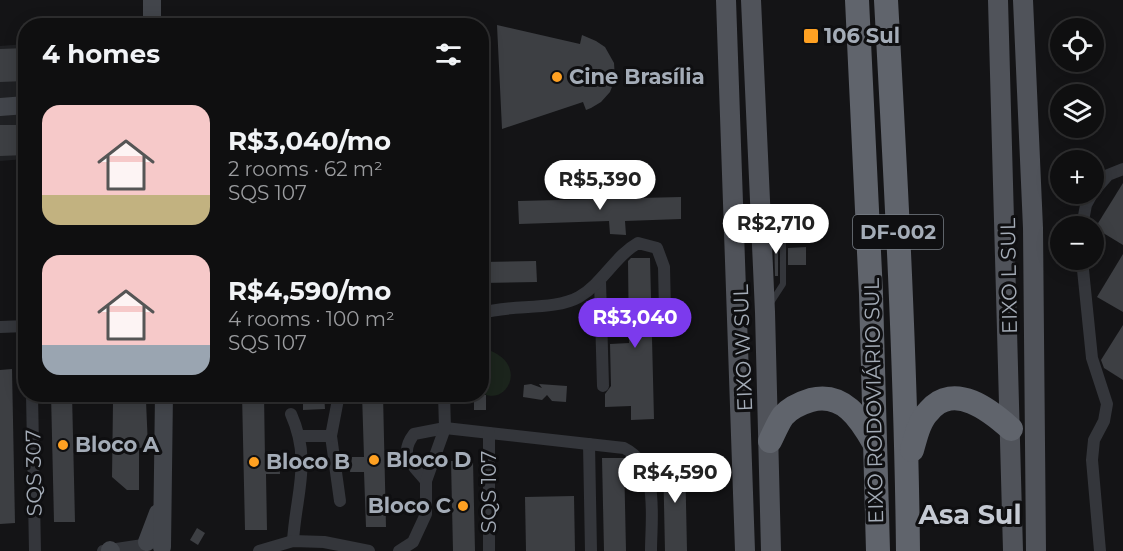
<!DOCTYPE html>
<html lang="en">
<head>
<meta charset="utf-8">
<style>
  body { margin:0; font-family:Montserrat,sans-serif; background:#181819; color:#f1f3f6; height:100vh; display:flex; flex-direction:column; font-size:22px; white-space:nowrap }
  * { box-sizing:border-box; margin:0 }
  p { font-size:20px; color:#9b9c9f }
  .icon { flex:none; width:33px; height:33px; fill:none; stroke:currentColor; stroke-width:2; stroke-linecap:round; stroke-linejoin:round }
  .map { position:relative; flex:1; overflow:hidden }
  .panel { position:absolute; left:18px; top:18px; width:471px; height:384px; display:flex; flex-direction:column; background:#0f0f10; border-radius:24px; box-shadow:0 3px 15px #0003,0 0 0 2px #2f2f30 }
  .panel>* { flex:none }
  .buttons { position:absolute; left:1050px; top:18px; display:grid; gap:12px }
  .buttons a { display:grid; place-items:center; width:54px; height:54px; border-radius:50%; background:#0f0f10; box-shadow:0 3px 15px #0003,0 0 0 2px #2f2f30; font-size:30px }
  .price { position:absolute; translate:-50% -51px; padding:0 14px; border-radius:21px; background:#fff; color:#222; font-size:20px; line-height:39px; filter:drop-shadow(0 2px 3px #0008) }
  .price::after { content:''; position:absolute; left:50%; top:36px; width:18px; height:14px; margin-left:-9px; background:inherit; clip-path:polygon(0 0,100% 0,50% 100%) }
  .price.current { background:#7c3aed; color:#fff }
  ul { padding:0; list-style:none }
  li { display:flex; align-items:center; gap:18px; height:150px; padding:0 24px }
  li span { display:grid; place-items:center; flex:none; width:168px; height:120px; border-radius:18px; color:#555 }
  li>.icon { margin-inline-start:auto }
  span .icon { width:72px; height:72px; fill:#fffc; stroke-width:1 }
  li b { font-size:26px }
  h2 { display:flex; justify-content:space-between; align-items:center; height:72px; padding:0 24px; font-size:26px }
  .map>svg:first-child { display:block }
  .built { fill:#1f2023 }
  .green { fill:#1b241c }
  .building { fill:#3d3f43 }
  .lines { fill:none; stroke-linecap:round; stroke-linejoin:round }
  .lane { stroke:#34363b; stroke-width:6 }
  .street { stroke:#34363b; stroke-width:12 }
  .secondary { stroke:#42454b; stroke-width:18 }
  .primary { stroke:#50535a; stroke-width:20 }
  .highway { stroke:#60646c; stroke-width:24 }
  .poi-dot { fill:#ffa122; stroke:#0f0f11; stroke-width:2 }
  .labels { text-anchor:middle; stroke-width:6; stroke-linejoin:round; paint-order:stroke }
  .shield { fill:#0f0f11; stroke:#777d85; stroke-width:1.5 }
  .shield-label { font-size:20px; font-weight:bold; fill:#a4acb7 }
  .poi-label { font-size:21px; font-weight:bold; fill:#a4acb7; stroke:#0f0f11; text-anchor:start }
  .street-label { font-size:21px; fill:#a4acb7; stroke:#0f0f11 }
  .district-label { font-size:27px; font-weight:bold; fill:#c5cad3; stroke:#0f0f11 }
</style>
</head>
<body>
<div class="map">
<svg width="1123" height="551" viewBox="0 0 1123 551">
  <rect width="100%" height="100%" fill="#141416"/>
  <path class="built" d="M25,44V159L0,161V46Z"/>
  <path class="green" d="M482,348C531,360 508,408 482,393Z"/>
  <g class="building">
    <path d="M497,25L580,44L582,35L596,41L605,47L614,63L615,79L610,92L601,102L591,108L586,110L583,102L502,129Z"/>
    <path d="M26,48V81L0,82V49Z"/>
    <path d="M0,125H26V155L0,156Z"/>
    <path d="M1123,183V245L1095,228Z"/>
    <path d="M681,197V219L625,221L626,235L610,234L609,221L519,224L518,201Z"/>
    <path d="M774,235H778V276H775Z"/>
    <path d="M806,247V265H788V276V248Z"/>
    <path d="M1123,254V312L1097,297Z"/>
    <path d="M631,258H650L654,419L631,420V406L605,407V394L611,386L610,344L629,343L628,261Z"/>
    <path d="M536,261L537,282L482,283V262Z"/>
    <path d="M1123,325V380L1104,368L1101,360Z"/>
    <path d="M12,369L15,523L0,524V370Z"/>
    <path d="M531,384L542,388L539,384L567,386L566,402L552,401L547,395L542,400L523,397L524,385Z"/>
    <path d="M51,394H72L75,522H54Z"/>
    <path d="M242,394H264L265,459H279L280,474H266L267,530H245Z"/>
    <path d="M303,394H324L325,409L303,410Z"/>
    <path d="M362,394H383L386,527H366L364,472H350L352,457H364Z"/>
    <rect x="474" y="395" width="12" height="15"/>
    <path d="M146,401L148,447L139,448V490H127L112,477L113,402Z"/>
    <path d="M685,456L687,551H665L663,457Z"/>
    <path d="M602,458H624L626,551H604Z"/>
    <path d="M451,461H473L475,551H453Z"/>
    <path d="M574,496L575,551H526L525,497Z"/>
    <path d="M197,528L205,533L198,545L190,540Z"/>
  </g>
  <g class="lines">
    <path class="lane" d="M764,208L783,226V284L770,304"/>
    <g class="street">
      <path d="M1094,191L1108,175L1123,169"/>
      <path d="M1082,226L1086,205L1092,194"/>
      <path d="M1082,260L1092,358L1107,404L1104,421L1094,440L1092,460L1100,551"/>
      <path d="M600,281L603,386"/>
      <path d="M482,313C510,304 554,311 579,297C603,283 615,256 638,243L657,248L664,267L665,311"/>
      <path d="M0,327L26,326"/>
      <path d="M32,394L35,551"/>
      <path d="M339,394L331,436L340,501"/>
      <path d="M291,414C312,461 296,493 293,541"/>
      <path d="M301,436H331"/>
      <path d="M589,444L591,551"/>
      <path d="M426,481C412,464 398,455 414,434L445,428L624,448C660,466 651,517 651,551"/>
      <path d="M103,551L143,545"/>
      <path d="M259,551L293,541L324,542L369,551"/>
      <path d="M399,551L413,542L426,514V481L445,428L444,394"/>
      <path d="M489,551V433"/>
    </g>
    <g class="secondary">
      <path d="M152,0V26"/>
      <path d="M0,107L26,105"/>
      <path d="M147,542L158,513"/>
      <path d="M162,547L164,394"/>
      <path d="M110,550L111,551"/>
    </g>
    <g class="primary">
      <path d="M726,0L745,551"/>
      <path d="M751,0L765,312L771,551"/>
      <path d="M998,0L1013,551"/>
      <path d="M1023,0L1033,228L1036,551"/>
    </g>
    <g class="highway">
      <path d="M857,0L871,294L878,551"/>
      <path d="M886,0C896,183 906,367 908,551"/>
      <path d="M770,441C774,433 778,423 783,416C790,408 801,403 811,400C843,392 860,418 874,443"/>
      <path d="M912,450C916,436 919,421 929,411C954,381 991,411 1011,429"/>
    </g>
  </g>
  <g class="poi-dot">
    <rect x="803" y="28" width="16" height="16" rx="3"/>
    <circle cx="557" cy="77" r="6"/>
    <circle cx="63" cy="445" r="6"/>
    <circle cx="374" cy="460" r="6"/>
    <circle cx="254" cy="462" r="6"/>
    <circle cx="463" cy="506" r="6"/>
  </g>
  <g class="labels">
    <rect class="shield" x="853" y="215" width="90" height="34" rx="4.5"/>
    <g class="shield-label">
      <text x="898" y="239">DF-002</text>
    </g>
    <g class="poi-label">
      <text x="824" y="43">106 Sul</text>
      <text x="569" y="84">Cine Brasília</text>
      <text x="75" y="452">Bloco A</text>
      <text x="386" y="467">Bloco D</text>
      <text x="266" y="469">Bloco B</text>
      <text x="451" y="513" text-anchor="end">Bloco C</text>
    </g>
    <g class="street-label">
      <text transform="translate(1009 276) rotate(-91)" y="7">EIXO L SUL</text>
      <text transform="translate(743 348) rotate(-92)" y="7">EIXO W SUL</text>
      <text transform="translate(874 401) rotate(-91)" y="7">EIXO RODOVIÁRIO SUL</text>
      <text transform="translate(34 473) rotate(-91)" y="7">SQS 307</text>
      <text transform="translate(489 492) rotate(-90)" y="7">SQS 107</text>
    </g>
    <g class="district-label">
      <text x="970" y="524">Asa Sul</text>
    </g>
  </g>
</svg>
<div class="buttons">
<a><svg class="icon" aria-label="locate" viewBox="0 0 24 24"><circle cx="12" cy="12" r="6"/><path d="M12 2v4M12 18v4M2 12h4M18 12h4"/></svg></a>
<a><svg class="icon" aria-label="layers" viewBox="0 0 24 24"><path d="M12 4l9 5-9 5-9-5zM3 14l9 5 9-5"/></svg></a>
<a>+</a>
<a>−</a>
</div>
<b class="price" style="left:600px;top:211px">R$5,390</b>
<b class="price" style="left:776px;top:255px">R$2,710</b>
<b class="price current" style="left:635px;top:349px">R$3,040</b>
<b class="price" style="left:675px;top:504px">R$4,590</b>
<section class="panel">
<h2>4 homes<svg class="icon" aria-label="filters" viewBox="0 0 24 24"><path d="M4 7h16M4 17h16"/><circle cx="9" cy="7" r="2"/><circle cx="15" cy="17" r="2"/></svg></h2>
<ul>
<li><span style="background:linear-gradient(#f6c9c9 75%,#c2b280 0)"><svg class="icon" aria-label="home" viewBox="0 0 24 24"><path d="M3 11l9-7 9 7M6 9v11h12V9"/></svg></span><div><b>R$3,040/mo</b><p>2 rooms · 62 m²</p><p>SQS 107</p></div></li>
<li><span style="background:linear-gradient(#f6c9c9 75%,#9aa5b1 0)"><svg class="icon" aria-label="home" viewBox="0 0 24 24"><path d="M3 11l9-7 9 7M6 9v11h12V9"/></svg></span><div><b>R$4,590/mo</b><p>4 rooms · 100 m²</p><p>SQS 107</p></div></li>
</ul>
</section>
</div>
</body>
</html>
